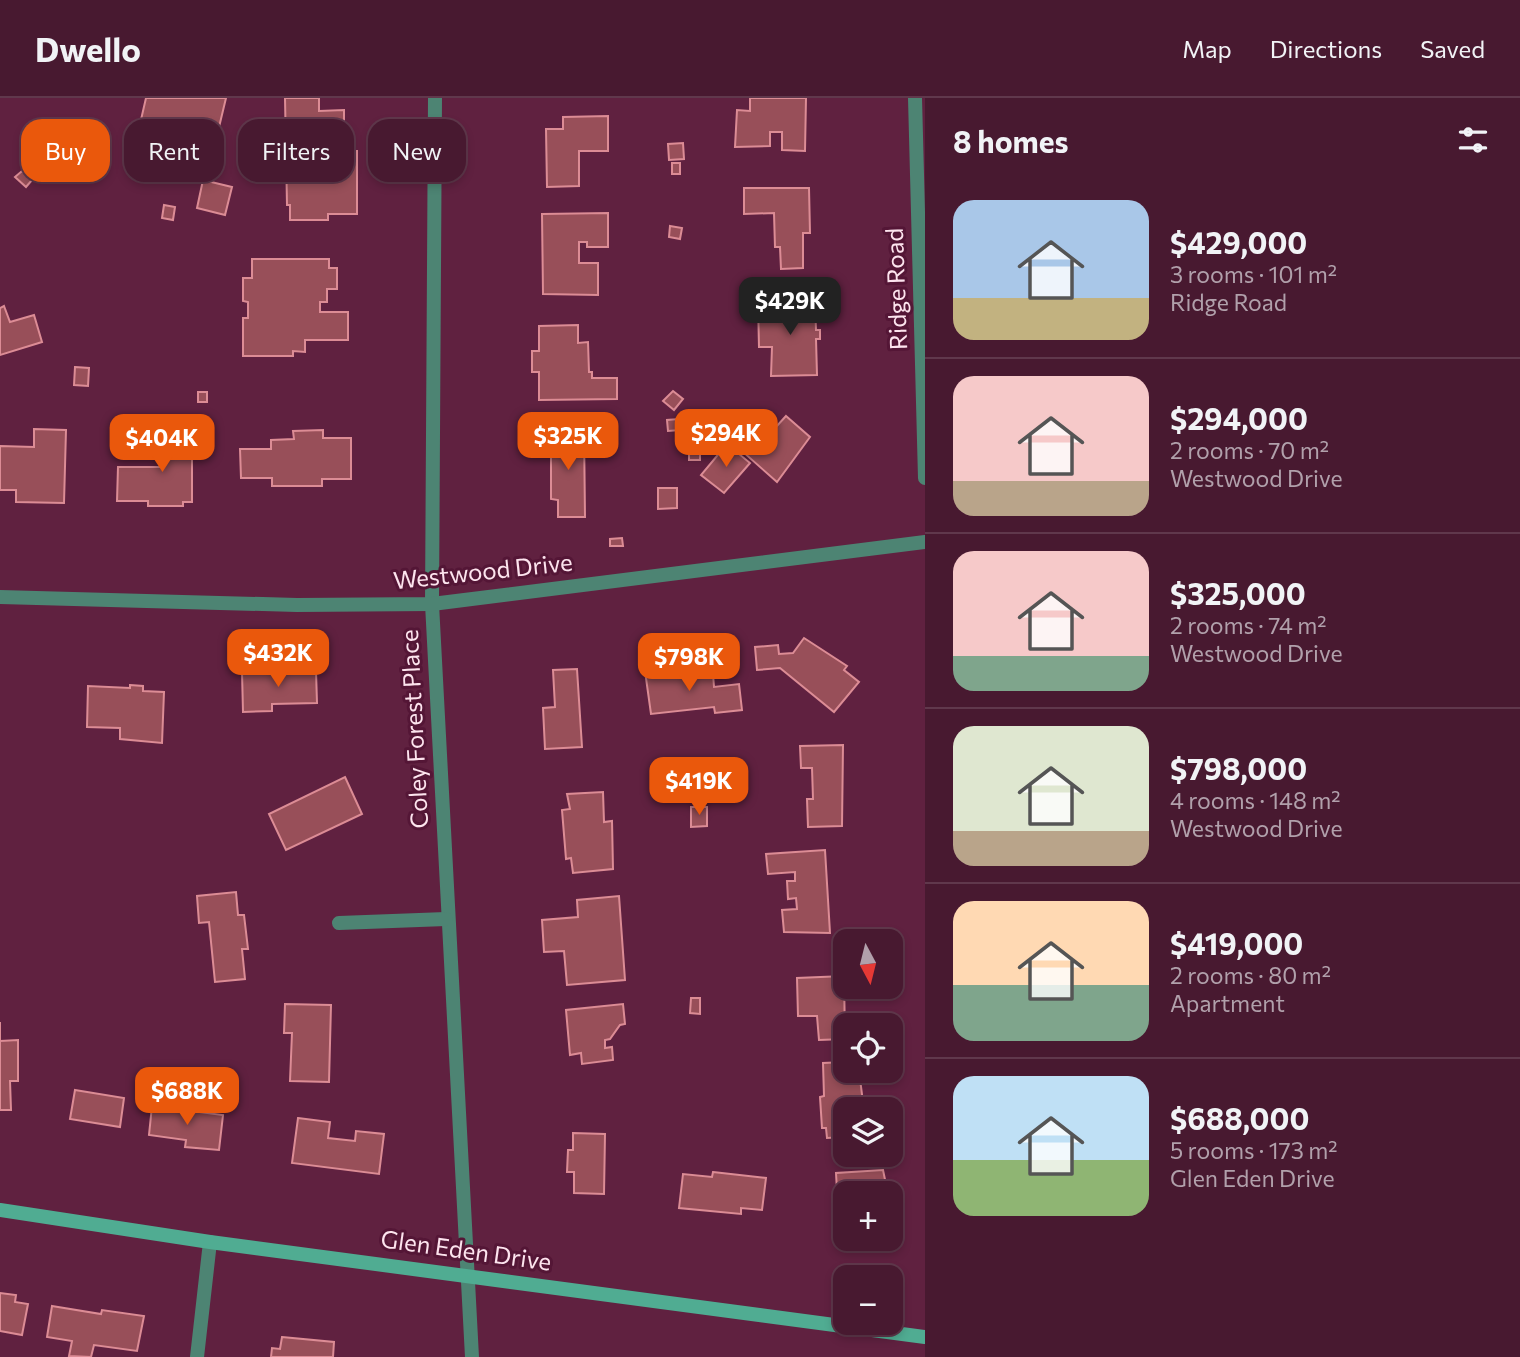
<!DOCTYPE html>
<html lang="en">
<head>
<meta charset="utf-8">
<style>
  body { margin:0; font-family:Commissioner,sans-serif; background:#4f2238; color:#f1f3f6; height:100vh; display:flex; flex-direction:column; font-size:26px; white-space:nowrap }
  * { box-sizing:border-box; margin:0 }
  p { font-size:23px; color:#b1a0ab }
  .icon { flex:none; width:38px; height:38px; fill:none; stroke:currentColor; stroke-width:2; stroke-linecap:round; stroke-linejoin:round }
  .map { position:relative; flex:1; overflow:hidden }
  .panel { display:flex; flex-direction:column; background:#481930; width:595px }
  .panel>* { flex:none }
  .guide { position:absolute; left:21px; top:21px; width:665px; height:63px; display:flex; gap:14px }
  .needle { width:46px; rotate:173deg }
  .buttons { position:absolute; left:833px; top:831px; display:grid; gap:14px }
  .buttons a { display:grid; place-items:center; width:70px; height:70px; border-radius:14px; background:#481930; box-shadow:0 4px 10px #0003,0 0 0 2px #60384c; font-size:35px }
  .price { position:absolute; translate:-50% -60px; padding:0 16px; border-radius:14px; background:#ea580c; color:#fff; font-size:23px; line-height:46px; filter:drop-shadow(0 2px 4px #0008) }
  .price::after { content:''; position:absolute; left:50%; top:42px; width:21px; height:16px; margin-left:-10px; background:inherit; clip-path:polygon(0 0,100% 0,50% 100%) }
  .price.on { background:#222; color:#fff }
  ul { padding:0; list-style:none }
  li { display:flex; align-items:center; gap:21px; height:175px; padding:0 28px }
  li+li { border-top:2px solid #60384c }
  li span { display:grid; place-items:center; flex:none; width:196px; height:140px; border-radius:21px; color:#555 }
  li>.icon { margin-inline-start:auto }
  span .icon { width:84px; height:84px; fill:#fffc; stroke-width:1 }
  li b { font-size:30px }
  h2 { display:flex; justify-content:space-between; align-items:center; height:84px; padding:0 28px; font-size:30px }
  .tag { padding:0 24px; border-radius:21px; background:#481930; box-shadow:0 4px 10px #0003,0 0 0 2px #60384c; font-size:24px; line-height:63px }
  .tag.on { background:#ea580c; color:#fff }
  header { display:flex; align-items:center; gap:42px; box-sizing:border-box; height:98px; padding:0 35px; background:#481930; border-bottom:2px solid #60384c }
  header strong { font-size:33px }
  nav { display:flex; gap:38px; margin-inline-start:auto; font-size:24px }
  main { display:flex; flex:1; min-height:0 }
  .map>svg:first-child { display:block }
  .building { fill:#984f59; stroke:#dc8c95; stroke-width:2 }
  .lines { fill:none; stroke-linecap:round; stroke-linejoin:round }
  .minor { stroke:#4d8473; stroke-width:14 }
  .tertiary { stroke:#4d8473; stroke-width:14 }
  .secondary { stroke:#50ac92; stroke-width:14 }
  .labels { text-anchor:middle; stroke-width:6; stroke-linejoin:round; paint-order:stroke }
  .street-label { font-size:24px; fill:#fde4ee; stroke:#541636 }
</style>
</head>
<body>
<header>
<strong>Dwello</strong>
<nav><a>Map</a><a>Directions</a><a>Saved</a></nav>
</header>
<main>
<div class="map">
<svg width="925" height="1259" viewBox="0 0 925 1259">
  <rect width="100%" height="100%" fill="#602140"/>
  <g class="building">
    <path d="M146,0H226L208,75L179,69L187,37L140,26Z"/>
    <path d="M285,0H319V13L344,12V53H357V116H328V122H290V107H287Z"/>
    <path d="M750,0H806L805,53L782,52V34H770V48L735,49L737,12L750,13Z"/>
    <path d="M608,18V53H579V88L547,89L546,31H563V19Z"/>
    <path d="M683,45L684,61L669,62L668,46Z"/>
    <rect x="672" y="65" width="8" height="11"/>
    <path d="M22,73L32,82L26,89L15,79Z"/>
    <path d="M203,82L232,89L225,117L197,110Z"/>
    <path d="M744,90H809L810,135H803V170L781,171L780,149H775L774,115L744,116Z"/>
    <path d="M164,107L175,109L173,122L162,120Z"/>
    <path d="M608,115V149H587V144H579V165H598V197L543,196L542,116Z"/>
    <path d="M670,128L682,130L680,141L669,139Z"/>
    <path d="M252,161H329V170H337V191H327V204H320V214H348V242H305V254L293,253V258H243V220H248V204L243,203V180H252Z"/>
    <path d="M815,204L816,232H820V241H816L817,277L771,278L772,249H759L758,205Z"/>
    <path d="M4,208L10,224L34,217L42,244L0,257V210Z"/>
    <path d="M578,227V245L588,244L589,274H592V280H617V301L539,302V274H532V253H539V228Z"/>
    <path d="M75,269L89,270L88,288L74,287Z"/>
    <path d="M673,293L683,301L674,312L663,303Z"/>
    <rect x="198" y="294" width="9" height="10"/>
    <path d="M786,318L810,339L777,384L742,353L758,334L766,340Z"/>
    <path d="M679,321L680,332L668,333L667,322Z"/>
    <path d="M34,331L66,332L64,405L16,404V392H0V348L34,349Z"/>
    <path d="M160,331L192,332V404H183V408H148V403H117L118,369H160Z"/>
    <path d="M323,332V340H351V381H322V388H272V380H241L240,351H271V342L294,341L293,333Z"/>
    <path d="M584,332L585,419H558V402L551,401V333Z"/>
    <path d="M727,346L750,365L724,395L701,377Z"/>
    <rect x="689" y="353" width="11" height="9"/>
    <path d="M658,390H677V410L658,411Z"/>
    <path d="M622,440L623,448H610V441Z"/>
    <path d="M804,540L847,568L844,572L859,584L834,614L780,570L757,572L755,549L778,547L779,556L793,555Z"/>
    <path d="M683,569L684,580L713,576L714,589L739,586L742,612L715,615L714,609L651,616L645,573Z"/>
    <path d="M577,571L582,649L545,651L543,610L555,609L553,572Z"/>
    <path d="M316,573L317,605L272,606V613L243,614L242,574Z"/>
    <path d="M130,587L143,588V593L164,594L162,645L120,641V630L87,629L88,588L130,590Z"/>
    <path d="M843,647L842,728L808,729L807,701H813L812,670H801L800,648Z"/>
    <path d="M345,679L362,716L286,752L269,716Z"/>
    <path d="M603,694L604,724L612,723L613,771L573,775L571,760L566,761L562,712L570,711L567,696Z"/>
    <path d="M691,709H707V728L691,729Z"/>
    <path d="M825,752L830,835L784,834L782,812L797,811L796,800L788,801L787,783H795V774L768,776L766,756Z"/>
    <path d="M236,794L238,817H244L248,851H242L245,881L215,884L209,824L199,825L197,798Z"/>
    <path d="M619,798L625,882L567,887L564,853L544,854L542,822L578,819L577,802Z"/>
    <path d="M844,878L845,941L819,942L817,918H798L797,880Z"/>
    <path d="M691,900H700V916L690,915Z"/>
    <path d="M285,906L331,907L329,984L290,983L292,935H284Z"/>
    <path d="M623,906L625,926L620,927L610,941L605,942V950L612,949L613,962L582,966L581,955L570,957L566,912Z"/>
    <path d="M0,924V943L18,942V983H10L11,1012H0Z"/>
    <path d="M845,964V973H859L864,1012H845V1039L827,1040L826,1030H822L820,999L824,998L823,965Z"/>
    <path d="M75,992L124,1000L120,1029L70,1021Z"/>
    <path d="M152,1008L223,1017L219,1052L185,1049L186,1042L149,1037Z"/>
    <path d="M298,1020L330,1024L328,1040L355,1043L356,1033L384,1036L379,1076L292,1065Z"/>
    <path d="M573,1035L605,1036L604,1096L574,1095V1074H567L568,1052H573Z"/>
    <path d="M883,1072L888,1096L837,1093L836,1075Z"/>
    <path d="M713,1074L766,1080L762,1112L741,1110V1116L679,1110L683,1076L712,1079Z"/>
    <path d="M0,1195L16,1197L15,1204L28,1206L22,1237L0,1233Z"/>
    <path d="M52,1208L101,1216L102,1212L144,1218L137,1253L94,1247L91,1259L69,1258L72,1243L47,1239Z"/>
    <path d="M282,1239L334,1244L333,1259H271L272,1250L280,1251Z"/>
  </g>
  <g class="lines">
    <g class="minor">
      <path d="M435,0L432,506L472,1259"/>
      <path d="M0,499L297,507L432,506L925,444"/>
      <path d="M339,825L446,821"/>
      <path d="M197,1259L210,1144"/>
    </g>
    <path class="tertiary" d="M915,0L925,380"/>
    <path class="secondary" d="M0,1112L210,1144L925,1239"/>
  </g>
  <g class="labels">
    <g class="street-label">
      <text transform="translate(897 191) rotate(-92)" y="8">Ridge Road</text>
      <text transform="translate(483 474) rotate(-6)" y="8">Westwood Drive</text>
      <text transform="translate(415 631) rotate(-93)" y="8">Coley Forest Place</text>
      <text transform="translate(466 1153) rotate(8)" y="8">Glen Eden Drive</text>
    </g>
  </g>
</svg>
<div class="buttons">
<a><svg class="needle" viewBox="-14 -14 28 28"><path d="M0-13l5 13h-10z" fill="#e53935"/><path d="M0 13l5-13h-10z" fill="#b1a0ab"/></svg></a>
<a><svg class="icon" aria-label="locate" viewBox="0 0 24 24"><circle cx="12" cy="12" r="6"/><path d="M12 2v4M12 18v4M2 12h4M18 12h4"/></svg></a>
<a><svg class="icon" aria-label="layers" viewBox="0 0 24 24"><path d="M12 4l9 5-9 5-9-5zM3 14l9 5 9-5"/></svg></a>
<a>+</a>
<a>−</a>
</div>
<b class="price on" style="left:790px;top:239px">$429K</b>
<b class="price" style="left:726px;top:371px">$294K</b>
<b class="price" style="left:568px;top:374px">$325K</b>
<b class="price" style="left:162px;top:376px">$404K</b>
<b class="price" style="left:278px;top:591px">$432K</b>
<b class="price" style="left:689px;top:595px">$798K</b>
<b class="price" style="left:699px;top:719px">$419K</b>
<b class="price" style="left:187px;top:1029px">$688K</b>
<div class="guide">
<a class="tag on">Buy</a>
<a class="tag">Rent</a>
<a class="tag">Filters</a>
<a class="tag">New</a>
</div>
</div>
<section class="panel">
<h2>8 homes<svg class="icon" aria-label="filters" viewBox="0 0 24 24"><path d="M4 7h16M4 17h16"/><circle cx="9" cy="7" r="2"/><circle cx="15" cy="17" r="2"/></svg></h2>
<ul>
<li><span style="background:linear-gradient(#a9c7e8 70%,#c2b280 0)"><svg class="icon" aria-label="home" viewBox="0 0 24 24"><path d="M3 11l9-7 9 7M6 9v11h12V9"/></svg></span><div><b>$429,000</b><p>3 rooms · 101 m²</p><p>Ridge Road</p></div></li>
<li><span style="background:linear-gradient(#f6c9c9 75%,#b9a48a 0)"><svg class="icon" aria-label="home" viewBox="0 0 24 24"><path d="M3 11l9-7 9 7M6 9v11h12V9"/></svg></span><div><b>$294,000</b><p>2 rooms · 70 m²</p><p>Westwood Drive</p></div></li>
<li><span style="background:linear-gradient(#f6c9c9 75%,#7fa58c 0)"><svg class="icon" aria-label="home" viewBox="0 0 24 24"><path d="M3 11l9-7 9 7M6 9v11h12V9"/></svg></span><div><b>$325,000</b><p>2 rooms · 74 m²</p><p>Westwood Drive</p></div></li>
<li><span style="background:linear-gradient(#dfe7d0 75%,#b9a48a 0)"><svg class="icon" aria-label="home" viewBox="0 0 24 24"><path d="M3 11l9-7 9 7M6 9v11h12V9"/></svg></span><div><b>$798,000</b><p>4 rooms · 148 m²</p><p>Westwood Drive</p></div></li>
<li><span style="background:linear-gradient(#ffd9b3 60%,#7fa58c 0)"><svg class="icon" aria-label="home" viewBox="0 0 24 24"><path d="M3 11l9-7 9 7M6 9v11h12V9"/></svg></span><div><b>$419,000</b><p>2 rooms · 80 m²</p><p>Apartment</p></div></li>
<li><span style="background:linear-gradient(#bfe0f5 60%,#8fb573 0)"><svg class="icon" aria-label="home" viewBox="0 0 24 24"><path d="M3 11l9-7 9 7M6 9v11h12V9"/></svg></span><div><b>$688,000</b><p>5 rooms · 173 m²</p><p>Glen Eden Drive</p></div></li>
</ul>
</section>
</main>
</body>
</html>
